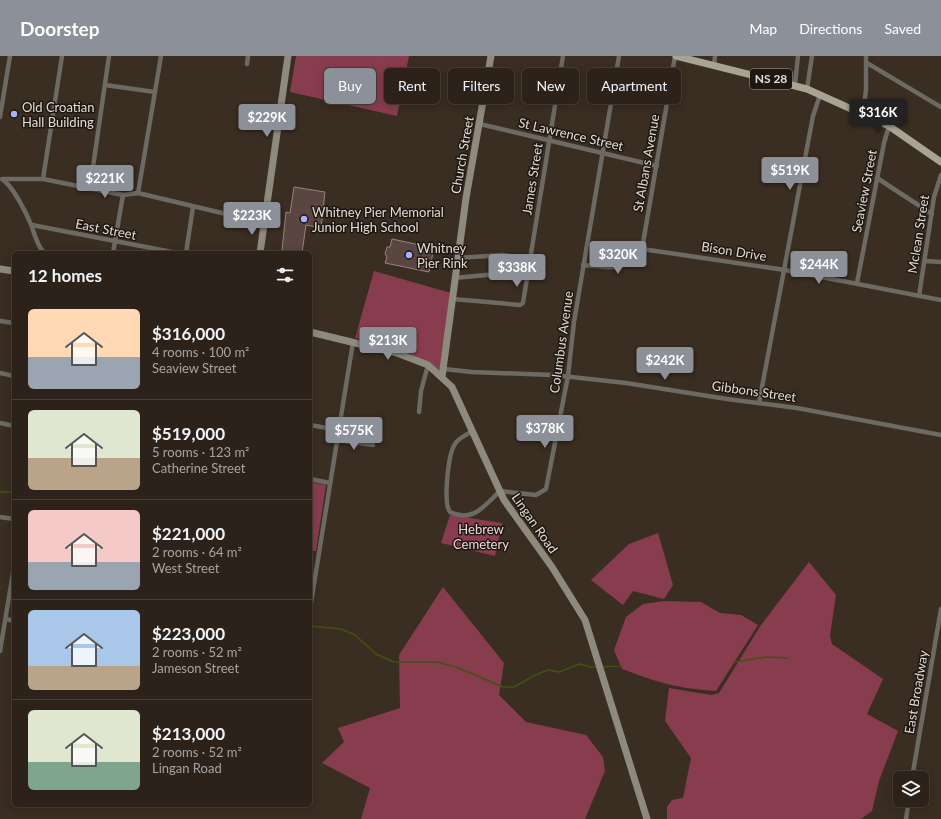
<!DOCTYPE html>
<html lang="en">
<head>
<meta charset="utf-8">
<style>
  body { margin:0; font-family:Lato,sans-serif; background:#382f26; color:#f1f3f6; height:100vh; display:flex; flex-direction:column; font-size:15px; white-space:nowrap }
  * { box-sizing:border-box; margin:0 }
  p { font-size:13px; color:#a6a4a2 }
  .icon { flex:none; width:22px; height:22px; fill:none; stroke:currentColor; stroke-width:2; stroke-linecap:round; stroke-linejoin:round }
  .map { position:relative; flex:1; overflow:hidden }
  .panel { position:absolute; left:12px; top:195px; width:300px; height:556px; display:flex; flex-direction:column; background:#2c2219; border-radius:6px; box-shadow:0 2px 10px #0003,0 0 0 1px #483f38 }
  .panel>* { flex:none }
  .top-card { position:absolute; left:324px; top:12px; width:380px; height:36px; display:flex; gap:8px }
  .buttons { position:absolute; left:893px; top:715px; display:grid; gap:8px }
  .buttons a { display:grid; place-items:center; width:36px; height:36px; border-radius:6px; background:#2c2219; box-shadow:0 2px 10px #0003,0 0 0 1px #483f38; font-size:20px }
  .price { position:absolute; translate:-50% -34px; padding:0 9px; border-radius:4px; background:#8c9099; color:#fff; font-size:13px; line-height:26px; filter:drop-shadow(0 1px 2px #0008) }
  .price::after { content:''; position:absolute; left:50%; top:24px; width:12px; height:9px; margin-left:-6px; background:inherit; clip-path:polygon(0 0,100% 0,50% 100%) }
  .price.on { background:#222; color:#fff }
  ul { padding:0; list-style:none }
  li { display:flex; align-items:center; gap:12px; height:100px; padding:0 16px }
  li+li { border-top:1px solid #483f38 }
  li span { display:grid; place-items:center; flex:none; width:112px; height:80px; border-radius:6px; color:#555 }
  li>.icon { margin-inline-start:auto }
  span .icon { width:48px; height:48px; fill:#fffc; stroke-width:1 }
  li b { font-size:17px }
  h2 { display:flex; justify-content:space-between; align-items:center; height:48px; padding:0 16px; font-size:17px }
  .pill { padding:0 14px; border-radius:6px; background:#2c2219; box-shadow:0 2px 10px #0003,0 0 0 1px #483f38; font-size:14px; line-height:36px }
  .pill.on { background:#8c9099; color:#fff }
  header { display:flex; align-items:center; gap:24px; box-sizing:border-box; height:56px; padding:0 20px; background:#8c9099; color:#fff }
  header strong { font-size:19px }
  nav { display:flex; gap:22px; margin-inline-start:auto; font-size:14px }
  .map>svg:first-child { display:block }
  .green { fill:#883d4e }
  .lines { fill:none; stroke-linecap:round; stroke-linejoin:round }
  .stream { stroke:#425210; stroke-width:1.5 }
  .building { fill:#5a4640; stroke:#97817a }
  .street { stroke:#6c6a62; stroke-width:4.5 }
  .secondary { stroke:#8e8a7d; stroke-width:7 }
  .primary { stroke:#a8a392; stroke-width:7 }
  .poi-dot { fill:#acaffb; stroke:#1d1711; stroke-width:1.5 }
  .labels { text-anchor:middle; stroke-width:3; stroke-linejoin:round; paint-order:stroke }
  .shield { fill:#1d1711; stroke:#a8a099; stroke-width:1 }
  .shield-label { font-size:12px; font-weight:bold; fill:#e3dbd3 }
  .poi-label { font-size:13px; fill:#e3dbd3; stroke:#1d1711; text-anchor:start }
  .street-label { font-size:13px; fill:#e3dbd3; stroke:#1d1711 }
  .park-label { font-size:13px; fill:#f1d8db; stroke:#1d1711 }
</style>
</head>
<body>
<header>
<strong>Doorstep</strong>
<nav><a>Map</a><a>Directions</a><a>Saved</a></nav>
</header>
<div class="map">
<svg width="941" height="763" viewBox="0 0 941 763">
  <rect width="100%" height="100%" fill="#3a2d21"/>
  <g class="green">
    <path d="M296,0H409L397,60L290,36Z"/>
    <path d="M374,215L451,237L439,318C415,296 386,289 355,282Z"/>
    <path d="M310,426L326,429L316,495H310Z"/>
    <path d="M450,459L502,467L495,500L441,487Z"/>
    <path d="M658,477L673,529L664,543L633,535L623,549L591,524L629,488Z"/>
    <path d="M809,506L836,539L830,580L832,588L883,623L867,658L898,675L879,725L872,755L861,763H667V751L672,744L683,742L691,702L665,665L669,632L711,639L719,637L761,569Z"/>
    <path d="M443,531L504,607L499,639L526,666L586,679L603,701L605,715L585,763H361L370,732L322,707L344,686L338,672L400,652L399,599Z"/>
    <path d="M665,545L701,546L720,557L741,559L758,569L716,635C679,633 657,626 622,613L614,594L626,561L643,548Z"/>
  </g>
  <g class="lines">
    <g class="stream">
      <path d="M0,436H14"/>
      <path d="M310,570L341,573L355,579L376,598L394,606H437L456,611L503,631H514L535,619L548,614L559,616L580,608L590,611H596"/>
      <path d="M734,606L765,601L788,602"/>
      <path d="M602,611L622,610"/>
    </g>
  </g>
  <g class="building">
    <path d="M104,110L111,112L108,128L101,127Z"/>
    <path d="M294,131L325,136L321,172L306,169L302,197L282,194L286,156L290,157Z"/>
    <path d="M392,183L434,192L429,216L385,207L387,201L385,198L387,191H390Z"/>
  </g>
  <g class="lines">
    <g class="street">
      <path d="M867,7L941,51"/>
      <path d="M247,8L248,0"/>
      <path d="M714,9L715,0"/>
      <path d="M795,28L798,0"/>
      <path d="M105,29L155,36"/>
      <path d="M807,33L812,0"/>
      <path d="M863,57L866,34V0"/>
      <path d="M0,61L10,0"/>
      <path d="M480,68L657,110"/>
      <path d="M877,122L932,158"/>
      <path d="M2,123C13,130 27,158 32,171C35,180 37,189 44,197"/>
      <path d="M3,123H43L123,139L138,137L264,167"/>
      <path d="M43,123L62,0"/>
      <path d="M90,132L109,0"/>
      <path d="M138,137L161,0"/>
      <path d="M32,169L177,197"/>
      <path d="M642,193L785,214L941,244"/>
      <path d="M642,193L675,0"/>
      <path d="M113,197L123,139"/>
      <path d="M186,197L193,151"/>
      <path d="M458,202L502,199L530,203"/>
      <path d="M925,205L941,206"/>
      <path d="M583,209C615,211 616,217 642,193"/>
      <path d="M454,222L497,218L527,222"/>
      <path d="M857,227L884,87L889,70"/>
      <path d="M919,240L934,141L941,119"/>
      <path d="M453,243L520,249L523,247L563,0"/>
      <path d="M0,265L14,267"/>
      <path d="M444,313L472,316L553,319L626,327L727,343L797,352L941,379"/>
      <path d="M0,317L14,320"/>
      <path d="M759,347L813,60L820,39"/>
      <path d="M419,356L421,335L428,309"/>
      <path d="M0,367L14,370"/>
      <path d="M310,369L339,374"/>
      <path d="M472,375C467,379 458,382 455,388C448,398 443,447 450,456C473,467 484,450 500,435L536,439L546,433L568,320L574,266L619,0"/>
      <path d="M338,384L373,389"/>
      <path d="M310,423L330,427"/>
      <path d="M0,461L14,463"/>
      <path d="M310,553L353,286"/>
      <path d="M6,563L14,565"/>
      <path d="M0,595L14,511"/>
      <path d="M912,722L941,553"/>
      <path d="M906,763L909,744"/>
    </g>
    <g class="secondary">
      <path d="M260,197L288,0"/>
      <path d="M0,213L14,215"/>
      <path d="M310,276L397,297L428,309L452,331L504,444L552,511L585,564L647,763"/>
      <path d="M442,321L466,142L491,0"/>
    </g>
    <path class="primary" d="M676,0L807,33L889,70L941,106"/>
  </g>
  <g class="poi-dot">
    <circle cx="14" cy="58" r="4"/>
    <circle cx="304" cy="163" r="4"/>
    <circle cx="409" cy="199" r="4"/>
  </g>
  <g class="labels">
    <rect class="shield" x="750" y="13" width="42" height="20" rx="3"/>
    <g class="shield-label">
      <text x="771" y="27">NS 28</text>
    </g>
    <g class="poi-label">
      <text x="22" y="56">Old Croatian<tspan x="22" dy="15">Hall Building</tspan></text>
      <text x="312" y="161">Whitney Pier Memorial<tspan x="312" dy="15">Junior High School</tspan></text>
      <text x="417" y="197">Whitney<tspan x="417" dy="15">Pier Rink</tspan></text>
    </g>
    <g class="street-label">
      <text transform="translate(571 78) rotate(13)" y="5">St Lawrence Street</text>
      <text transform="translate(462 99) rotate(-80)" y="5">Church Street</text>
      <text transform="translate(646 107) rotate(-80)" y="5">St Albans Avenue</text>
      <text transform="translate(532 123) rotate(-81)" y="5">James Street</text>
      <text transform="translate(864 135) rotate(-79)" y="5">Seaview Street</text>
      <text transform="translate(106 173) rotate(11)" y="5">East Street</text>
      <text transform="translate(918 178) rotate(-81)" y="5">Mclean Street</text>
      <text transform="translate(734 195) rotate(9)" y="5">Bison Drive</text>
      <text transform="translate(561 286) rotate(-82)" y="5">Columbus Avenue</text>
      <text transform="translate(754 335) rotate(8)" y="5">Gibbons Street</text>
      <text transform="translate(535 467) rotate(55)" y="5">Lingan Road</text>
      <text transform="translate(916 636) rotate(-80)" y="5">East Broadway</text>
    </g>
    <g class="park-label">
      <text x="481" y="478">Hebrew<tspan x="481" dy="15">Cemetery</tspan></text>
    </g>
  </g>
</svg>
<div class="buttons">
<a><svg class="icon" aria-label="layers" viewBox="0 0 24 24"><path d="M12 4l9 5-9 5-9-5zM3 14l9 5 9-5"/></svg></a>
</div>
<b class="price on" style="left:878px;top:77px">$316K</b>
<b class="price" style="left:267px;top:82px">$229K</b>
<b class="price" style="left:790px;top:135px">$519K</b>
<b class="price" style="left:105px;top:143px">$221K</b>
<b class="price" style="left:252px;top:180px">$223K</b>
<b class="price" style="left:618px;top:219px">$320K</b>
<b class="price" style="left:819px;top:229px">$244K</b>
<b class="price" style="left:517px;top:232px">$338K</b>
<b class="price" style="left:388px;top:305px">$213K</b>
<b class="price" style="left:665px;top:325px">$242K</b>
<b class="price" style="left:545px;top:393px">$378K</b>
<b class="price" style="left:354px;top:395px">$575K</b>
<div class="top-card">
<a class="pill on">Buy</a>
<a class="pill">Rent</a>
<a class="pill">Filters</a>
<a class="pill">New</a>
<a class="pill">Apartment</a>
</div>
<section class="panel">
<h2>12 homes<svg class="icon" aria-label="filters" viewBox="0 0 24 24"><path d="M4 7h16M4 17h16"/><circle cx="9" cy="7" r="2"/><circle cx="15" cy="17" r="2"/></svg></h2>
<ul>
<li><span style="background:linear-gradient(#ffd9b3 60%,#9aa5b1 0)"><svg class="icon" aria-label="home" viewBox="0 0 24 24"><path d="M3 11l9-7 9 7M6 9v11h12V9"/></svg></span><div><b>$316,000</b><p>4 rooms · 100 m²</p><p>Seaview Street</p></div></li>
<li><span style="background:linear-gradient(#dfe7d0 60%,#b9a48a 0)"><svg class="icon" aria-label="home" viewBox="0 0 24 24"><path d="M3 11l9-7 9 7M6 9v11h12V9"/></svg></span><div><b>$519,000</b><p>5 rooms · 123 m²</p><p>Catherine Street</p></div></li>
<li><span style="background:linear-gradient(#f6c9c9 65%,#9aa5b1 0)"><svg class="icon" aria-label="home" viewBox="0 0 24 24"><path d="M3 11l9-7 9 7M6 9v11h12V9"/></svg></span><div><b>$221,000</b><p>2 rooms · 64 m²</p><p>West Street</p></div></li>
<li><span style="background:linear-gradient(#a9c7e8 70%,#b9a48a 0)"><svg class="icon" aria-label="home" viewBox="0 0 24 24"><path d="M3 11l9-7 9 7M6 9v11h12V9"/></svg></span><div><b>$223,000</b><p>2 rooms · 52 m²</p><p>Jameson Street</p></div></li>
<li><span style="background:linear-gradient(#dfe7d0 65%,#7fa58c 0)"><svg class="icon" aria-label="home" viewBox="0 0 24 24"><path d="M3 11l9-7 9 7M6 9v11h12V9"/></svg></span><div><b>$213,000</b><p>2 rooms · 52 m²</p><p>Lingan Road</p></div></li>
</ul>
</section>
</div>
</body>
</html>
